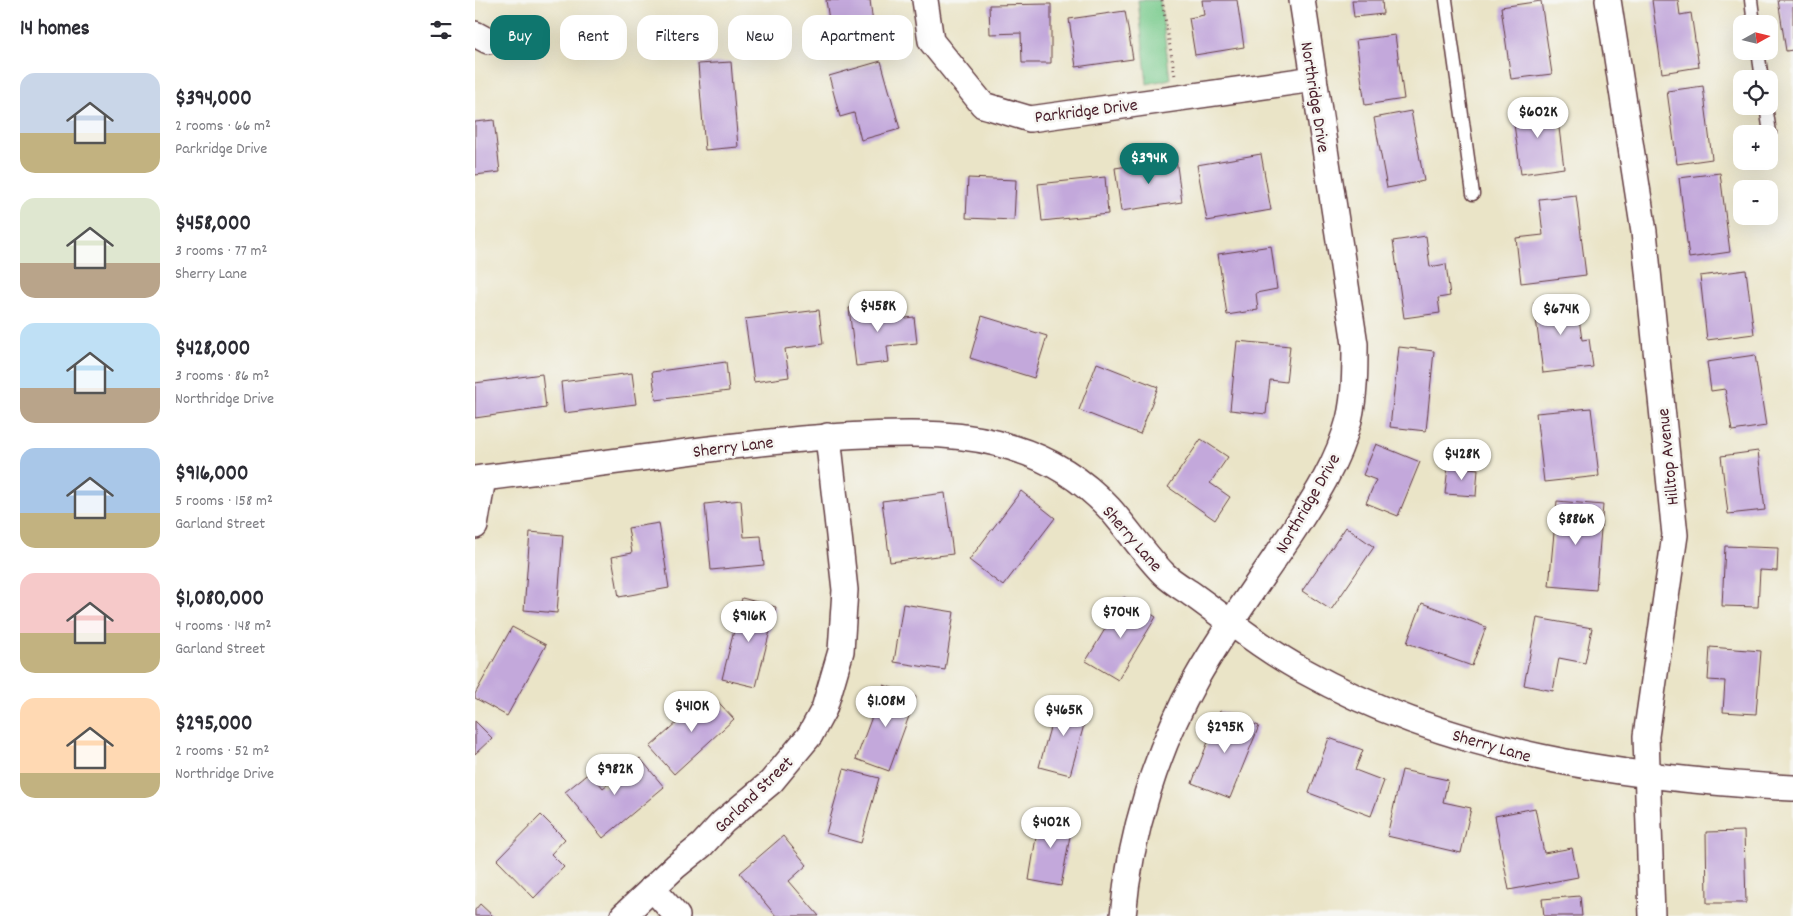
<!DOCTYPE html>
<html lang="en">
<head>
<meta charset="utf-8">
<style>
  body { margin:0; font-family:Dekko,sans-serif; background:#f7f7f7; color:#2b2b33; height:100vh; display:flex; flex-direction:column; font-size:19px; white-space:nowrap }
  * { box-sizing:border-box; margin:0 }
  p { font-size:16px; color:#7c7c81 }
  .icon { flex:none; width:28px; height:28px; fill:none; stroke:currentColor; stroke-width:2; stroke-linecap:round; stroke-linejoin:round }
  .map { position:relative; flex:1; overflow:hidden }
  .sheet { display:flex; flex-direction:column; background:#fff; width:475px }
  .sheet>* { flex:none }
  .hud { position:absolute; left:15px; top:15px; width:475px; height:45px; display:flex; gap:10px }
  .needle { width:32px; rotate:82deg }
  .tools { position:absolute; left:1258px; top:15px; display:grid; gap:10px }
  .tools a { display:grid; place-items:center; width:45px; height:45px; border-radius:10px; background:#fff; box-shadow:0 5px 20px #0002; font-size:25px }
  .price { position:absolute; translate:-50% -42px; padding:0 11px; border-radius:18px; background:#fff; color:#222; font-size:16px; line-height:32px; filter:drop-shadow(0 1px 2px #0008) }
  .price::after { content:''; position:absolute; left:50%; top:30px; width:15px; height:11px; margin-left:-8px; background:inherit; clip-path:polygon(0 0,100% 0,50% 100%) }
  .price.selected { background:#0f766e; color:#fff }
  ul { padding:0; list-style:none }
  li { display:flex; align-items:center; gap:15px; height:125px; padding:0 20px }
  li span { display:grid; place-items:center; flex:none; width:140px; height:100px; border-radius:15px; color:#555 }
  li>.icon { margin-inline-start:auto }
  span .icon { width:60px; height:60px; fill:#fffc; stroke-width:1 }
  li b { font-size:21px }
  h2 { display:flex; justify-content:space-between; align-items:center; height:60px; padding:0 20px; font-size:21px }
  .tag { padding:0 18px; border-radius:15px; background:#fff; box-shadow:0 5px 20px #0002; font-size:18px; line-height:45px }
  .tag.selected { background:#0f766e; color:#fff }
  main { display:flex; flex:1; min-height:0 }
  .map>svg:first-child { display:block }
  .green { fill:#78ca8c; stroke:#61745c }
  .building { fill:#c3a8db }
  .lines { fill:none; stroke-linecap:round; stroke-linejoin:round }
  .service-casing { stroke:#623d42; stroke-width:15 }
  .minor-casing { stroke:#623d42; stroke-width:28 }
  .path { stroke:#623d42; stroke-width:3; stroke-dasharray:1 4; stroke-linecap:butt }
  .service { stroke:#fff; stroke-width:12 }
  .minor { stroke:#fff; stroke-width:25 }
  .labels { text-anchor:middle; stroke-width:5; stroke-linejoin:round; paint-order:stroke }
  .street-label { font-size:18px; fill:#4a1f2b; stroke:#f6f6f2 }
</style>
</head>
<body>
<main>
<section class="sheet">
<h2>14 homes<svg class="icon" aria-label="filters" viewBox="0 0 24 24"><path d="M4 7h16M4 17h16"/><circle cx="9" cy="7" r="2"/><circle cx="15" cy="17" r="2"/></svg></h2>
<ul>
<li><span style="background:linear-gradient(#c9d6e8 60%,#c2b280 0)"><svg class="icon" aria-label="home" viewBox="0 0 24 24"><path d="M3 11l9-7 9 7M6 9v11h12V9"/></svg></span><div><b>$394,000</b><p>2 rooms · 66 m²</p><p>Parkridge Drive</p></div></li>
<li><span style="background:linear-gradient(#dfe7d0 65%,#b9a48a 0)"><svg class="icon" aria-label="home" viewBox="0 0 24 24"><path d="M3 11l9-7 9 7M6 9v11h12V9"/></svg></span><div><b>$458,000</b><p>3 rooms · 77 m²</p><p>Sherry Lane</p></div></li>
<li><span style="background:linear-gradient(#bfe0f5 65%,#b9a48a 0)"><svg class="icon" aria-label="home" viewBox="0 0 24 24"><path d="M3 11l9-7 9 7M6 9v11h12V9"/></svg></span><div><b>$428,000</b><p>3 rooms · 86 m²</p><p>Northridge Drive</p></div></li>
<li><span style="background:linear-gradient(#a9c7e8 65%,#c2b280 0)"><svg class="icon" aria-label="home" viewBox="0 0 24 24"><path d="M3 11l9-7 9 7M6 9v11h12V9"/></svg></span><div><b>$916,000</b><p>5 rooms · 158 m²</p><p>Garland Street</p></div></li>
<li><span style="background:linear-gradient(#f6c9c9 60%,#c2b280 0)"><svg class="icon" aria-label="home" viewBox="0 0 24 24"><path d="M3 11l9-7 9 7M6 9v11h12V9"/></svg></span><div><b>$1,080,000</b><p>4 rooms · 148 m²</p><p>Garland Street</p></div></li>
<li><span style="background:linear-gradient(#ffd9b3 75%,#c2b280 0)"><svg class="icon" aria-label="home" viewBox="0 0 24 24"><path d="M3 11l9-7 9 7M6 9v11h12V9"/></svg></span><div><b>$295,000</b><p>2 rooms · 52 m²</p><p>Northridge Drive</p></div></li>
</ul>
</section>
<div class="map">
<svg width="1318" height="916" viewBox="0 0 1318 916">
  <rect width="100%" height="100%" fill="#f6f6f2"/>
  <filter id="ink" filterUnits="userSpaceOnUse"><feTurbulence type="fractalNoise" baseFrequency=".02" numOctaves="2"/><feDisplacementMap in="SourceGraphic" scale="10" xChannelSelector="R" yChannelSelector="G"/><feConvolveMatrix kernelMatrix="1 2 1 2 8 2 1 2 1" color-interpolation-filters="sRGB"/></filter>
  <filter id="wash" filterUnits="userSpaceOnUse"><feTurbulence type="fractalNoise" baseFrequency=".0096" numOctaves="4" result="noise"/><feDisplacementMap in="SourceGraphic" scale="20" xChannelSelector="R" yChannelSelector="G"/><feGaussianBlur stdDeviation="1.12" result="paint"/><feColorMatrix in="noise" values="0 0 0 0 0 0 0 0 0 0 0 0 0 0 0 0 0 1.4 0 .05"/><feComposite in="paint" operator="in"/></filter>
  <g filter="url(#wash)">
    <rect width="100%" height="100%" fill="#eae4c7"/>
    <path class="green" d="M663,0H685L695,79L672,84Z"/>
    <g id="blocks">
      <g class="building">
        <path d="M351,0H395L401,48L359,54Z"/>
        <path d="M727,0H762L769,47L720,55L714,18L729,15Z"/>
        <path d="M877,0H907L908,14L879,17Z"/>
        <path d="M1177,0H1203L1205,15L1216,13L1224,67L1187,73Z"/>
        <path d="M1303,0H1318V50L1311,51Z"/>
        <path d="M1066,1L1077,74L1036,79L1026,7Z"/>
        <path d="M576,4V63H547L546,33L515,34L514,5Z"/>
        <path d="M650,11L658,59L601,67L594,19Z"/>
        <path d="M920,35L929,99L890,105L881,40Z"/>
        <path d="M406,61L425,129L386,140L379,113L365,117L354,76Z"/>
        <path d="M256,62L263,147L230,150L223,64Z"/>
        <path d="M1228,86L1237,159L1202,164L1192,91Z"/>
        <path d="M1081,104L1089,168L1046,174L1037,110Z"/>
        <path d="M936,111L949,181L912,188L899,118Z"/>
        <path d="M19,120L25,172L0,175V122Z"/>
        <path d="M786,154L796,210L732,221L722,165Z"/>
        <path d="M701,159L707,202L646,211L640,168Z"/>
        <path d="M1245,173L1255,252L1214,258L1204,178Z"/>
        <path d="M630,177L633,214L567,221L563,184Z"/>
        <path d="M493,178L541,180L539,220L491,218Z"/>
        <path d="M1101,195L1111,275L1046,283L1041,238L1068,235L1064,199Z"/>
        <path d="M951,236L955,267L971,264L975,296L963,298L965,313L929,318L918,241Z"/>
        <path d="M796,246L802,289L781,293L783,310L752,315L743,254Z"/>
        <path d="M1271,270L1279,334L1232,340L1225,276Z"/>
        <path d="M1101,297L1107,340L1114,339L1118,367L1068,373L1059,303Z"/>
        <path d="M412,303L414,320L439,317L442,343L412,346L414,362L381,366L374,308Z"/>
        <path d="M344,310L348,344L310,349L314,377L279,382L270,319Z"/>
        <path d="M507,316L572,336L559,378L495,358Z"/>
        <path d="M762,341L815,346L811,382L795,380L791,414L755,410Z"/>
        <path d="M924,347L959,351L951,431L915,427Z"/>
        <path d="M1280,355L1291,426L1257,431L1250,389L1236,391L1232,362Z"/>
        <path d="M251,362L254,391L181,400L177,372Z"/>
        <path d="M622,363L683,387L665,434L604,410Z"/>
        <path d="M157,373L161,404L89,413L86,382Z"/>
        <path d="M67,374L71,408L0,418V383Z"/>
        <path d="M1116,408L1124,476L1069,482L1061,413Z"/>
        <path d="M726,439L753,457L735,483L755,497L740,520L693,487Z"/>
        <path d="M901,444L945,462L923,516L891,503L901,480L888,475Z"/>
        <path d="M1283,451L1290,510L1253,514L1246,456Z"/>
        <path d="M973,466L1003,469L1001,496L970,494Z"/>
        <path d="M546,491L580,518L528,586L494,560Z"/>
        <path d="M470,493L478,554L415,562L407,501Z"/>
        <path d="M266,500L269,537L286,536L289,565L236,570L230,504Z"/>
        <path d="M1082,501L1128,505L1121,590L1074,586Z"/>
        <path d="M184,523L194,588L144,597L137,557L157,553L153,528Z"/>
        <path d="M871,527L899,547L856,610L827,591Z"/>
        <path d="M55,532L88,535L82,613L49,610Z"/>
        <path d="M1250,546L1303,548L1302,571L1285,570L1283,607L1247,606Z"/>
        <path d="M649,597L681,617L643,680L611,661Z"/>
        <path d="M267,598L301,607L281,687L247,679Z"/>
        <path d="M947,603L1011,627L997,666L932,643Z"/>
        <path d="M428,604L479,612L470,670L419,662Z"/>
        <path d="M1062,618L1117,628L1110,663L1084,658L1078,691L1049,685Z"/>
        <path d="M37,627L71,645L32,716L0,698V694Z"/>
        <path d="M1235,647L1286,651L1281,714L1248,712L1250,681L1233,680Z"/>
        <path d="M409,685L441,697L414,771L381,759Z"/>
        <path d="M235,693L259,719L199,774L175,747Z"/>
        <path d="M583,699L614,707L595,775L564,767Z"/>
        <path d="M745,711L784,726L755,798L717,783Z"/>
        <path d="M0,721L17,738L0,754Z"/>
        <path d="M854,738L888,750L880,770L909,781L896,816L834,793Z"/>
        <path d="M165,758L189,787L128,838L90,792L115,772L128,788Z"/>
        <path d="M369,769L404,778L386,843L351,833Z"/>
        <path d="M927,770L973,780L968,802L996,808L986,853L912,836Z"/>
        <path d="M1060,808L1069,853L1097,848L1103,877L1034,890L1020,816Z"/>
        <path d="M565,813L598,819L586,886L554,880Z"/>
        <path d="M66,815L90,839L76,854L89,867L59,898L22,860Z"/>
        <path d="M1269,831L1271,903H1232L1231,832Z"/>
        <path d="M308,836L332,865L314,881L344,916H301L265,873Z"/>
        <path d="M1105,896L1107,916H1069L1067,899Z"/>
        <path d="M5,904L18,916H0V910Z"/>
      </g>
    </g>
  </g>
  <g filter="url(#ink)">
    <use href="#blocks" fill-opacity="0" stroke="#623d42" stroke-width="1"/>
    <g class="lines">
      <g class="service-casing">
        <g id="service">
          <path d="M971,0L998,194"/>
          <path d="M1276,0L1279,24"/>
          <path d="M1283,51L1287,79"/>
          <path d="M1291,106L1295,133"/>
        </g>
      </g>
      <g class="minor-casing">
        <g id="minor">
          <path d="M450,0L456,41L508,105L555,119L839,79"/>
          <path d="M1133,0L1169,232L1200,535L1171,736L1177,916"/>
          <path d="M0,34L13,41"/>
          <path d="M0,479C76,470 151,460 227,450C281,443 335,437 390,435C440,433 490,432 538,448C574,459 608,480 634,508C653,529 669,554 689,574C697,582 708,588 718,595C754,621 790,650 829,671C979,755 1150,778 1318,788"/>
          <path d="M0,526L8,478"/>
          <path d="M177,888L202,916"/>
          <path d="M148,916L201,866L227,845L248,822L296,782L335,735L349,709L366,651L370,590L353,436"/>
          <path d="M648,916C655,834 681,751 721,679C749,629 784,582 816,534C840,498 863,462 874,420C880,395 880,370 880,344L827,0"/>
        </g>
      </g>
      <path class="path" d="M687,0L700,76"/>
      <use href="#service" class="service"/>
      <use href="#minor" class="minor"/>
    </g>
  </g>
  <g class="labels">
    <g class="street-label">
      <text transform="translate(841 97) rotate(81)" y="6">Northridge Drive</text>
      <text transform="translate(611 110) rotate(-7)" y="6">Parkridge Drive</text>
      <text transform="translate(258 446) rotate(-7)" y="6">Sherry Lane</text>
      <text transform="translate(1192 457) rotate(-96)" y="6">Hilltop Avenue</text>
      <text transform="translate(832 503) rotate(-60)" y="6">Northridge Drive</text>
      <text transform="translate(658 538) rotate(49)" y="6">Sherry Lane</text>
      <text transform="translate(1017 745) rotate(16)" y="6">Sherry Lane</text>
      <text transform="translate(278 794) rotate(-44)" y="6">Garland Street</text>
    </g>
  </g>
</svg>
<div class="tools">
<a><svg class="needle" viewBox="-14 -14 28 28"><path d="M0-13l5 13h-10z" fill="#e53935"/><path d="M0 13l5-13h-10z" fill="#7c7c81"/></svg></a>
<a><svg class="icon" aria-label="locate" viewBox="0 0 24 24"><circle cx="12" cy="12" r="6"/><path d="M12 2v4M12 18v4M2 12h4M18 12h4"/></svg></a>
<a>+</a>
<a>−</a>
</div>
<b class="price" style="left:1063px;top:139px">$602K</b>
<b class="price selected" style="left:674px;top:185px">$394K</b>
<b class="price" style="left:403px;top:333px">$458K</b>
<b class="price" style="left:1086px;top:336px">$674K</b>
<b class="price" style="left:987px;top:481px">$428K</b>
<b class="price" style="left:1101px;top:546px">$886K</b>
<b class="price" style="left:646px;top:639px">$704K</b>
<b class="price" style="left:274px;top:643px">$916K</b>
<b class="price" style="left:411px;top:728px">$1.08M</b>
<b class="price" style="left:217px;top:733px">$410K</b>
<b class="price" style="left:589px;top:737px">$465K</b>
<b class="price" style="left:750px;top:754px">$295K</b>
<b class="price" style="left:140px;top:796px">$982K</b>
<b class="price" style="left:576px;top:849px">$402K</b>
<div class="hud">
<a class="tag selected">Buy</a>
<a class="tag">Rent</a>
<a class="tag">Filters</a>
<a class="tag">New</a>
<a class="tag">Apartment</a>
</div>
</div>
</main>
</body>
</html>
